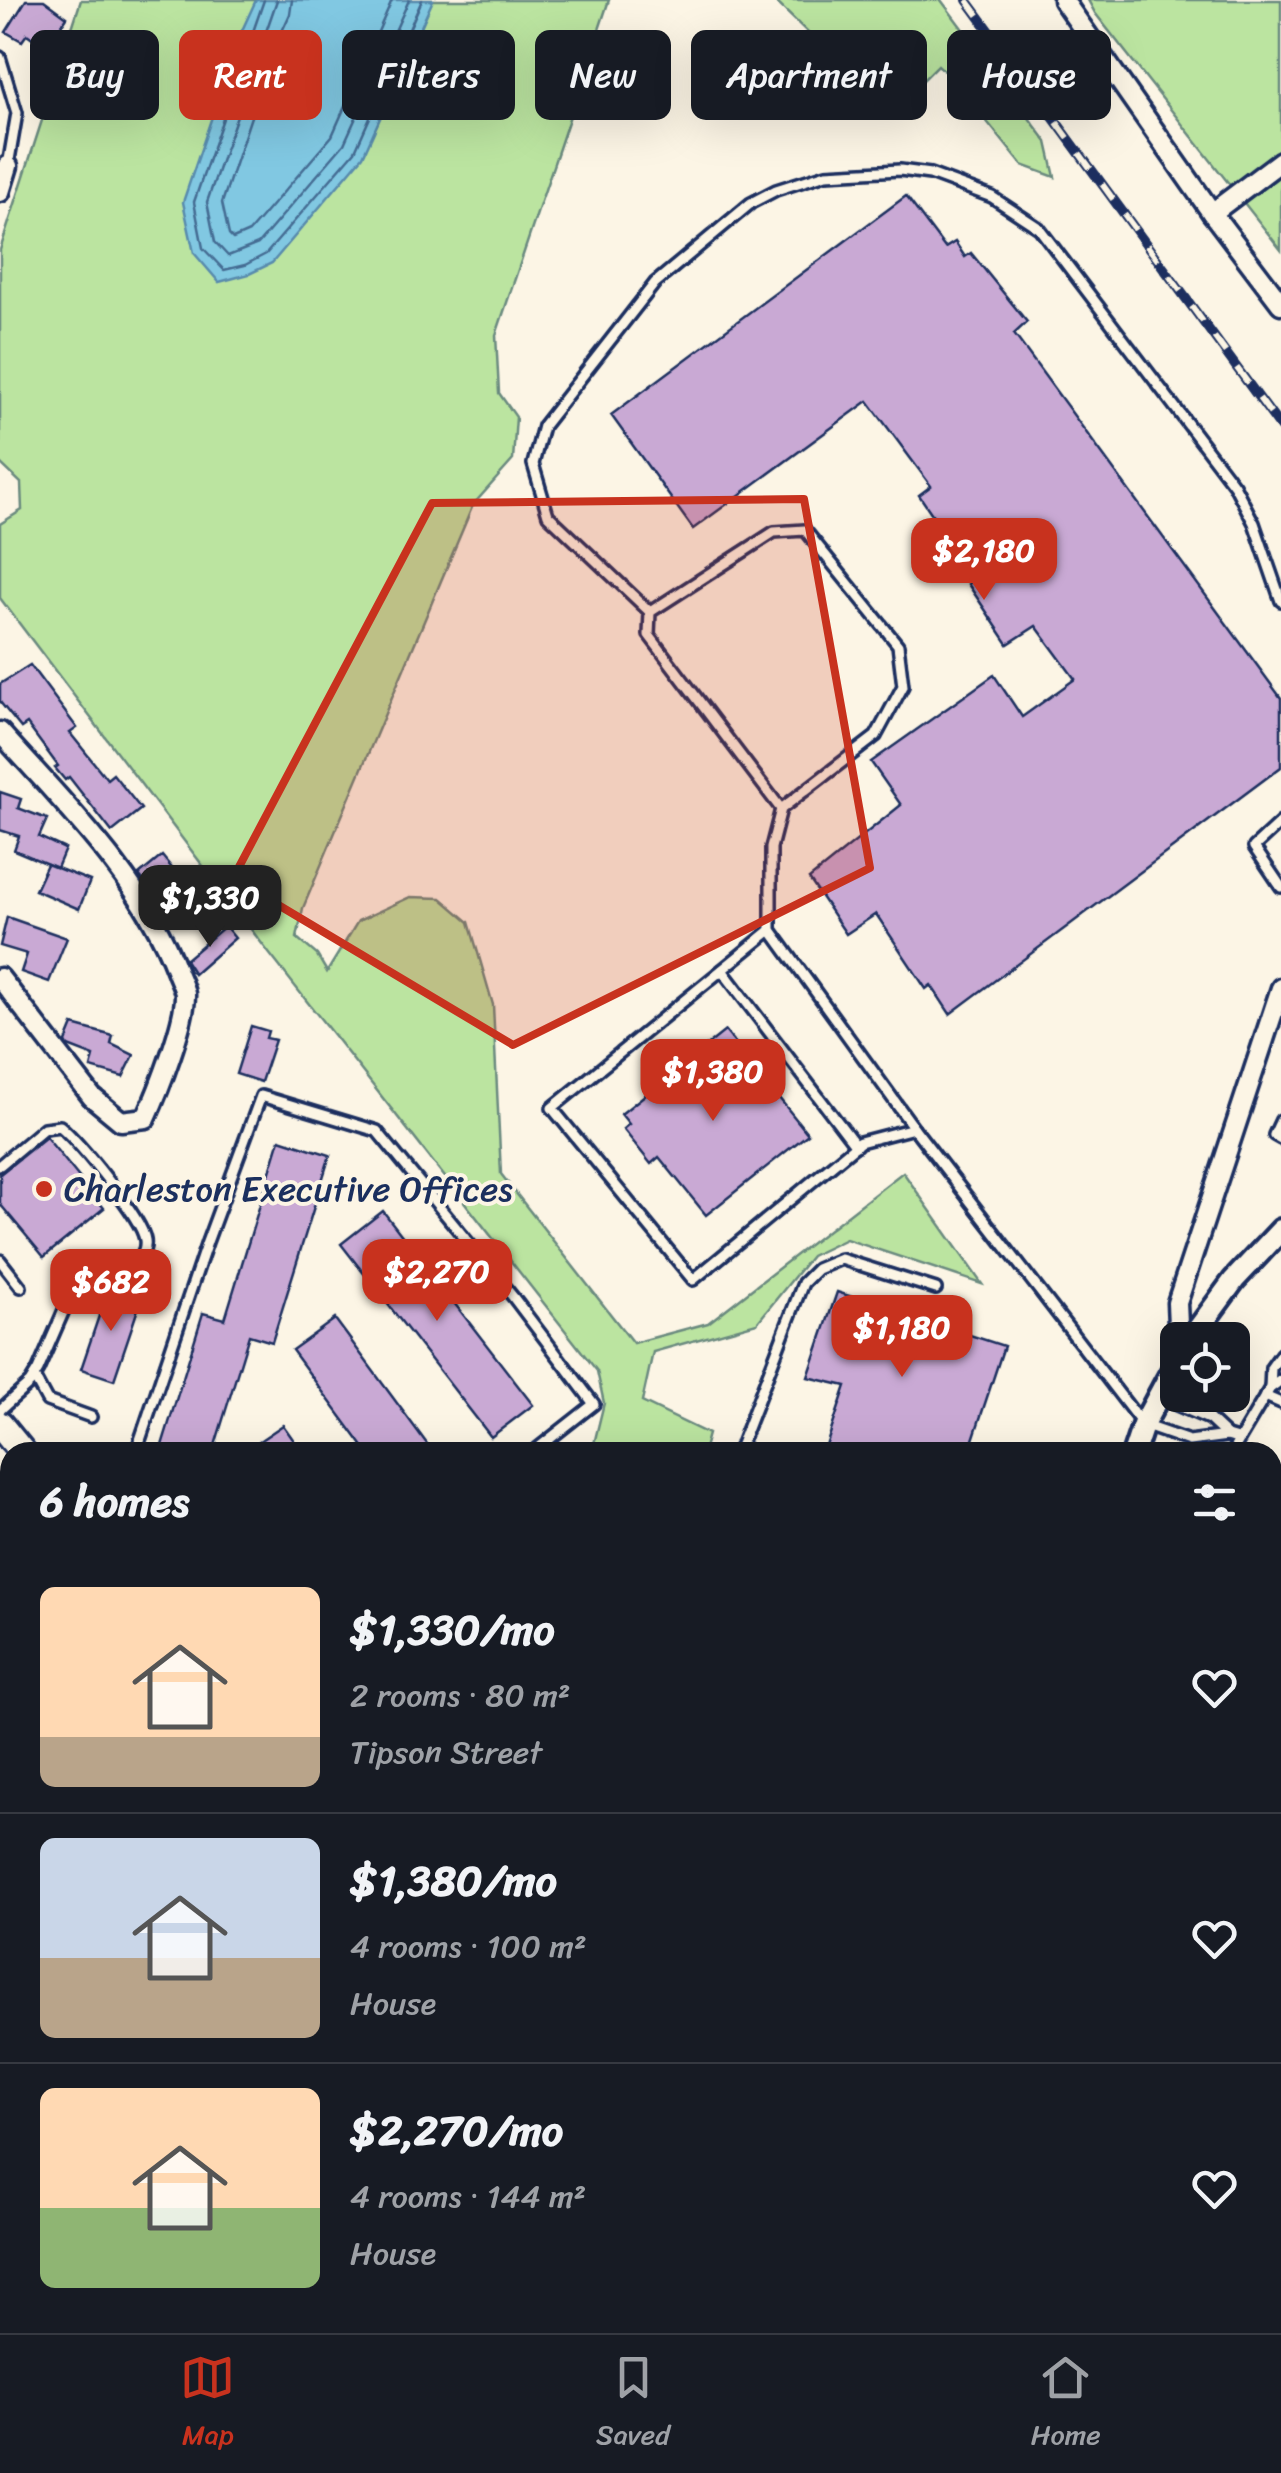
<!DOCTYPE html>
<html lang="en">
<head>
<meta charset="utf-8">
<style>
  body { margin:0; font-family:Sriracha,sans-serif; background:#242831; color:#f1f3f6; height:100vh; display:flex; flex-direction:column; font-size:38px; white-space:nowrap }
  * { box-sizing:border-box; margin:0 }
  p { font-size:32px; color:#9ea1a6 }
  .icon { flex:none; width:55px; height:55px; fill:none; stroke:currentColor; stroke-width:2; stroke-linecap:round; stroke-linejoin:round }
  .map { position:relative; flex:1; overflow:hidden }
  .panel { position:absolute; left:0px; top:1442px; width:1282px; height:892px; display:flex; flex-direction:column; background:#171b24; border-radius:30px 30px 0 0; box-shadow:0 10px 40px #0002 }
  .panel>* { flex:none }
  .top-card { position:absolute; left:30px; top:30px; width:1222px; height:90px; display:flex; gap:20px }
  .controls { position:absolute; left:1160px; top:1322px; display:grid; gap:20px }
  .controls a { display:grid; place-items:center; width:90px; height:90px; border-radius:15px; background:#171b24; box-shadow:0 10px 40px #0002; font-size:50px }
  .price { position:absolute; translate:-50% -85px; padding:0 22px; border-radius:20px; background:#c8321e; color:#fff; font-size:32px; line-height:65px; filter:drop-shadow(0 2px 5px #0008) }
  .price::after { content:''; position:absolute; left:50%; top:60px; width:30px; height:22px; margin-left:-15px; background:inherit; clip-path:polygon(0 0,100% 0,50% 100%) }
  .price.on { background:#222; color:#fff }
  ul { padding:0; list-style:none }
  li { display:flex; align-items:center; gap:30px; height:250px; padding:0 40px }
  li+li { border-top:2px solid #363941 }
  li span { display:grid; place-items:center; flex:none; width:280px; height:200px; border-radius:15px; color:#555 }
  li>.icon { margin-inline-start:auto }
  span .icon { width:120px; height:120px; fill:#fffc; stroke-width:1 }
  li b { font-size:42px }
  h2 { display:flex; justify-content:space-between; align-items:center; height:120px; padding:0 40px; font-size:42px }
  .tag { padding:0 35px; border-radius:15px; background:#171b24; box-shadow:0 10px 40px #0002; font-size:35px; line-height:90px }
  .tag.on { background:#c8321e; color:#fff }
  .menu { display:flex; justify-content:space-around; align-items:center; height:140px; border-top:2px solid #363941; background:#171b24; font-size:28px; color:#9ea1a6 }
  .menu a { display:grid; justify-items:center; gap:5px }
  .menu .on { color:#c8321e }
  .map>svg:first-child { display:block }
  .green { fill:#bbe4a0; stroke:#6b8a7f; stroke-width:2.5 }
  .water { fill:#81c8e2; stroke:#588bad; stroke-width:2.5 }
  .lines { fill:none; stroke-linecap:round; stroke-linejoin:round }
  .shore { stroke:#446c93; stroke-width:2.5 }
  .building { fill:#c9a9d4; stroke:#1b2f5e; stroke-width:2.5 }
  .service-casing { stroke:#1b2f5e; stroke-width:16 }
  .minor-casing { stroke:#1b2f5e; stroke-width:25 }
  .tertiary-casing { stroke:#1b2f5e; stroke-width:28 }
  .primary-casing { stroke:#1b2f5e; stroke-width:32 }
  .service { stroke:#fcf5e5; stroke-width:9 }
  .minor { stroke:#fcf5e5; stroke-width:18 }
  .tertiary { stroke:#fcf5e5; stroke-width:20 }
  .primary { stroke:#fcf5e5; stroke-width:25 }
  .rail-casing { stroke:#1b2f5e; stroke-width:10 }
  .rail { stroke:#fcf5e5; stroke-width:6; stroke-dasharray:19; stroke-linecap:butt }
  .marked { fill:#c8321e; fill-opacity:0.2; stroke:#c8321e; stroke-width:8; stroke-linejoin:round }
  .poi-dot { fill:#c8321e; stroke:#fcf5e5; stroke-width:4 }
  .labels { text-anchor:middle; stroke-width:8; stroke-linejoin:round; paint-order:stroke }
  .poi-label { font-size:35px; fill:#1b2f5e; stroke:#fcf5e5; text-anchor:start }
</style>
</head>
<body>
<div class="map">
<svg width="1281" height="2333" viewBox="0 0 1281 2333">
  <rect width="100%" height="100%" fill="#fcf5e5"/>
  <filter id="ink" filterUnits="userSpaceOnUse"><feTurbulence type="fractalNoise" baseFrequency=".01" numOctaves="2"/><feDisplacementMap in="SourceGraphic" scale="20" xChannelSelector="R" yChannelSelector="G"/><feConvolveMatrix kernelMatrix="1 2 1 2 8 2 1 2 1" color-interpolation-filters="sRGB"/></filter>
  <g filter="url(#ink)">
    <g class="green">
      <path d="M81,0H609L496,335L499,393L516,417L513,460L473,505L303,908L297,938L317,955L327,972L358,921L410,897L441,898L469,922L493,1005L501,1174L633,1343L708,1323L903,1172L982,1284L846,1239L811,1256L757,1323L653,1352L642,1402L708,1434L703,1452H592L604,1403L597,1371L269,953L0,598V524L22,510L21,483L0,463V250Z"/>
      <path d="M774,0H941L1047,142L1055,177L1022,165L952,78L938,65L915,88L874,97Z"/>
      <path d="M1088,0H1281V250L1095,13Z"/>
    </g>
    <path class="water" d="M256,0H433L363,156L272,263L249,274L219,282L194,253L183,202L239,37Z"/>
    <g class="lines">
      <g class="shore">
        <path d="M264,0L194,202L203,248L224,270L245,265L266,254L355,151L422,0"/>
        <path d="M277,0L207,202L215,242L228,256L258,244L344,144L409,0"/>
        <path d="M292,0L290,14L273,51L222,203L229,235L233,239L249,232L332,136L392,0"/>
      </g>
    </g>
    <g class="building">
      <path d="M26,0H44L67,17L46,48L27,34L22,41L6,32Z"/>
      <path d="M906,196L945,248L955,242L965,257L971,253L1027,322L1014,334L1281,698V767L950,1014L931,985L926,989L876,914L846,934L809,879L901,805L871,762L994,675L1022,717L1075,679L1036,626L1008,644L968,584L985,573L966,545L957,551L919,495L931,486L868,401L693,529L611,415Z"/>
      <path d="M30,665L77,728L70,733L107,779L113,774L141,809L112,832L69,777L65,780L55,768L58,766L27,724L21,728L0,702V684Z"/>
      <path d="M0,792L21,799L18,808L47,819L39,837L65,849L57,868L14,850L19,836L0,830Z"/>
      <path d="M162,856L198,900L172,918L139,875Z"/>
      <path d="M47,864L90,881L79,909L35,890Z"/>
      <path d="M7,917L67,938L49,982L21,972L27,954L0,946Z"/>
      <path d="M225,926L235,938L194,974L185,960Z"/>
      <path d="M73,1025L113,1036L111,1044L134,1055L123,1077L91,1068L94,1056L68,1046L66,1042Z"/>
      <path d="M251,1026L268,1031L266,1038L275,1040L261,1082L236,1074Z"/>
      <path d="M725,1031L808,1134L706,1215L659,1157L651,1164L623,1129L629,1124L621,1114Z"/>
      <path d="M46,1137L104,1208L44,1257L0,1204V1174Z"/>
      <path d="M280,1139L330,1155L272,1342L249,1335L213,1452H160L203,1313L225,1319Z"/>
      <path d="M383,1211L533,1405L491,1437L341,1244Z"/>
      <path d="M108,1289L141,1300L114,1380L81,1369Z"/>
      <path d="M837,1292L1004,1346L969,1452H824L846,1386L808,1377Z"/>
      <path d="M335,1319L433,1452H367L292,1350Z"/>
      <path d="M283,1425L302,1452H243Z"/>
    </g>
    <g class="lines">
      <g class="service-casing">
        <g id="service">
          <path d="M0,57L17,113L8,166"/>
          <path d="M650,612L548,515L533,464L543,426L655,283L751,203L776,190L826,174L900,170L930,174L992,197L1039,228L1234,485L1254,523L1281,601"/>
          <path d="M781,809L649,635L650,612L774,532L805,530L898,645L903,686L876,736L781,809L771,848V930L914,1128L1143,1425L1189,1441L1227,1436L1237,1439"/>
          <path d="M1281,822L1254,847L1281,887"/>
          <path d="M771,930L552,1108L693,1280L860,1142L914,1128"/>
          <path d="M722,970L856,1146"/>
          <path d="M1281,1120L1274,1135L1281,1139"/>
          <path d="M0,1165L44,1128L60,1126C79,1142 142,1218 145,1240C147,1254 135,1265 124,1271L96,1261L85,1262L38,1370L30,1383L0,1410"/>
          <path d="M0,1260L21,1287"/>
          <path d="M34,1377L47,1401L91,1417"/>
          <path d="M1270,1388L1271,1368L1281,1354"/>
          <path d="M1265,1396L1281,1403"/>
          <path d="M1160,1398L1209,1419L1227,1436"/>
          <path d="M136,1452L207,1242L261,1096L377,1131L513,1297L594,1404L533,1452"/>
          <path d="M738,1452L803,1283L817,1269L841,1259L936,1289"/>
          <path d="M1232,1452L1270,1388L1281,1380"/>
          <path d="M1272,1483L1281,1481"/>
          <path d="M1272,1709L1281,1712"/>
          <path d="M0,1710L10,1703"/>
          <path d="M1272,1803L1281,1806"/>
          <path d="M0,1871L10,1863"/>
          <path d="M1272,1874L1281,1876"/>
          <path d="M0,1889L10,1901"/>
          <path d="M1272,1930L1281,1933"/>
          <path d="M1272,2225L1281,2228"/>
          <path d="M388,2325L395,2333"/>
          <path d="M346,2333L356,2325"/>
          <path d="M473,2333L482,2325"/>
          <path d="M549,2333L559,2325"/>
          <path d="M1134,2333L1137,2325"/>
        </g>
      </g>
      <g class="minor-casing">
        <g id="minor">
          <path d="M1063,0L1212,213L1281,304"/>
          <path d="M0,192L8,166"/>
          <path d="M1212,213L1281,161"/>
          <path d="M0,732C64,804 143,880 177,972C179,978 184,987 185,994C186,1021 158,1092 146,1118L121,1121L92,1097L0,978"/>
          <path d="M1187,1340L1178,1325L1177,1303L1281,988"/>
        </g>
      </g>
      <g class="tertiary-casing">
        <g id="tertiary">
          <path d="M1190,1340L1234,1280L1281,1230"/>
          <path d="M1134,1452L1143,1425L1178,1360"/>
          <path d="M0,1939L10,1931"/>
          <path d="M832,2333L835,2325"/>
        </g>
      </g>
      <g class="primary-casing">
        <g id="primary">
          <path d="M0,1425L22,1452"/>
          <path d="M0,1581L10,1593"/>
          <path d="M589,2325L595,2333"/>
          <path d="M723,2325L739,2333"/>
          <path d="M805,2333L816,2325"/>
        </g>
      </g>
      <use href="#service" class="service"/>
      <use href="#minor" class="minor"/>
      <use href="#tertiary" class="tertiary"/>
      <use href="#primary" class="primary"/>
      <g class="rail-casing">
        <path id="rail" d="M967,0L1281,428"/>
      </g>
      <use href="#rail" class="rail"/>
    </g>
  </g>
  <path class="marked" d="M804,499L870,868L513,1045L233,878L432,503Z"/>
  <circle class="poi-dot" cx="44" cy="1189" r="10"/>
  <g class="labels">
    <g class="poi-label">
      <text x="64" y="1201">Charleston Executive Offices</text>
    </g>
  </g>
</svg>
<div class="controls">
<a><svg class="icon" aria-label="locate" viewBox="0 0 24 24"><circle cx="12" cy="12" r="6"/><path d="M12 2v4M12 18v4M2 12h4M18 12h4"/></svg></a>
</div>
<b class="price" style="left:984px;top:603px">$2,180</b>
<b class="price on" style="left:210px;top:950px">$1,330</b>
<b class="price" style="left:713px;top:1124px">$1,380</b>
<b class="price" style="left:437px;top:1324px">$2,270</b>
<b class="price" style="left:111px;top:1334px">$682</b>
<b class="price" style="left:902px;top:1380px">$1,180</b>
<div class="top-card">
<a class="tag">Buy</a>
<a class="tag on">Rent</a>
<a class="tag">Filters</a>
<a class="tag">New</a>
<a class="tag">Apartment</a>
<a class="tag">House</a>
</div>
<section class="panel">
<h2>6 homes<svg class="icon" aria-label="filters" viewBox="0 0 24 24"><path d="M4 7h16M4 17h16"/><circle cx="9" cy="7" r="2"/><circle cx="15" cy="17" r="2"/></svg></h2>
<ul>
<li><span style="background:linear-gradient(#ffd9b3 75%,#b9a48a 0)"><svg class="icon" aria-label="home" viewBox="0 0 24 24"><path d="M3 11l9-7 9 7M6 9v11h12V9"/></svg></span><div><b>$1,330/mo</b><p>2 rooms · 80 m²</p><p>Tipson Street</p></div><svg class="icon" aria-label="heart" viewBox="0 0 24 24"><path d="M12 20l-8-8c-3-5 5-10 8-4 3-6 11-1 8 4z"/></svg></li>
<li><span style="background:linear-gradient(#c9d6e8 60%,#b9a48a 0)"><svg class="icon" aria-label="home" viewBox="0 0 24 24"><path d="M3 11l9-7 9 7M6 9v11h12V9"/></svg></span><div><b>$1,380/mo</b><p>4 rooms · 100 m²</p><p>House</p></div><svg class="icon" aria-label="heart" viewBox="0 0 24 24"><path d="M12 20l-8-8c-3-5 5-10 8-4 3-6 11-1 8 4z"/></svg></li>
<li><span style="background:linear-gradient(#ffd9b3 60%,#8fb573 0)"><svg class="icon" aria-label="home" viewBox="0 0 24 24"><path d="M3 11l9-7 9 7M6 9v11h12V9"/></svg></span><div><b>$2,270/mo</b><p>4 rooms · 144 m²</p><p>House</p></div><svg class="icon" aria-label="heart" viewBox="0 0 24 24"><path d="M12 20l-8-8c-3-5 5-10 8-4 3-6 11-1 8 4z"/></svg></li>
</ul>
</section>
</div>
<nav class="menu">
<a class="on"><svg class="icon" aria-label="map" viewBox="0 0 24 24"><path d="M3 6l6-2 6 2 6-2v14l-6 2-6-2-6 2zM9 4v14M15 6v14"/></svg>Map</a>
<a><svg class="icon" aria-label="saved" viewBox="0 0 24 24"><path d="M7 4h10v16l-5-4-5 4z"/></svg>Saved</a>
<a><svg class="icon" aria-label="home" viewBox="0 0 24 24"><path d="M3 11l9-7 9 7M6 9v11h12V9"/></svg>Home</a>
</nav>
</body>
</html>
